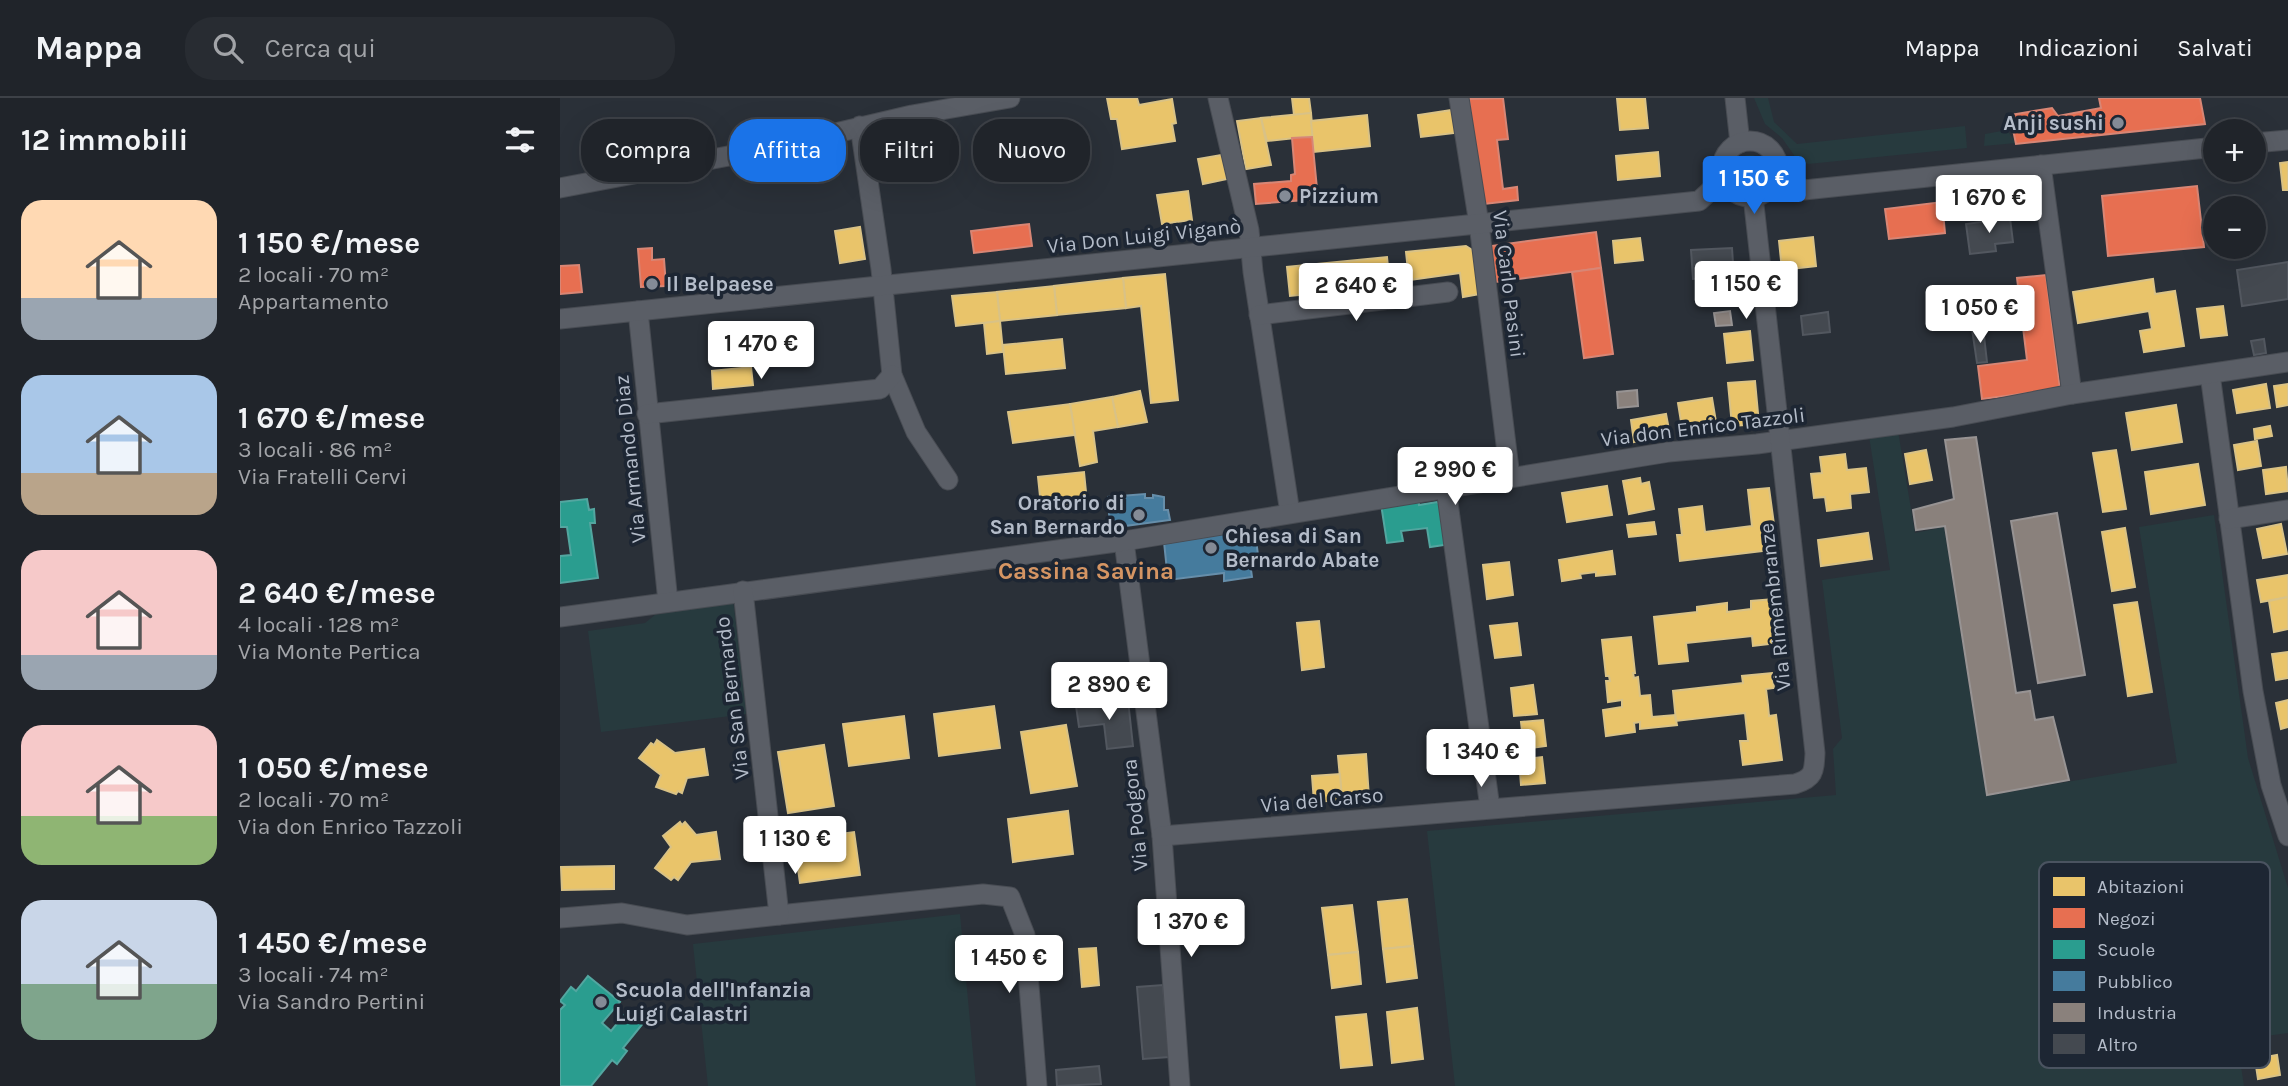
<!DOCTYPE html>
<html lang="it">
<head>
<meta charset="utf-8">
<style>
  body { margin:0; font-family:Karla,sans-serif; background:#282c32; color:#f1f3f6; height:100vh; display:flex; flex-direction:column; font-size:26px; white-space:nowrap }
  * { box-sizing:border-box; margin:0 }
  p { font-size:23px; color:#a2a4a8 }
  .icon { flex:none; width:38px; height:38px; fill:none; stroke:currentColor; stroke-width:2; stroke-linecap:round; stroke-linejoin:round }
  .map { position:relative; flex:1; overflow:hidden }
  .details { display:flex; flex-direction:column; background:#20242a; width:560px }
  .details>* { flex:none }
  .guide { position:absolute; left:21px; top:21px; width:665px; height:63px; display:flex; gap:14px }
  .fabs { position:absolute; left:1643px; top:21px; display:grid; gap:14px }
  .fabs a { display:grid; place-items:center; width:63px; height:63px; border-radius:50%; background:#20242a; box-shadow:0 7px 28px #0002,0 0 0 2px #3d4147; font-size:35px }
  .price { position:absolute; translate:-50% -60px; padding:0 16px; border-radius:7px; background:#fff; color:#222; font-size:23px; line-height:46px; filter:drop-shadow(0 2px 4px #0008) }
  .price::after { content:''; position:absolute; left:50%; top:42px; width:21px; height:16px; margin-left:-10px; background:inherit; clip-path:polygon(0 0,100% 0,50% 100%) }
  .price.selected { background:#1a73e8; color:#fff }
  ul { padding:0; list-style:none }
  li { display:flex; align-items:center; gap:21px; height:175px; padding:0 21px }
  li span { display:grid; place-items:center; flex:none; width:196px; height:140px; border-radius:21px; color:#555 }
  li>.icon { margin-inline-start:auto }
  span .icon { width:84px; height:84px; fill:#fffc; stroke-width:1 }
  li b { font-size:30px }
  h2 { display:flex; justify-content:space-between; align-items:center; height:84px; padding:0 21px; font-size:30px }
  .chip { padding:0 24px; border-radius:28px; background:#20242a; box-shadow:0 7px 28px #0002,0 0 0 2px #3d4147; font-size:24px; line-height:63px }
  .chip.selected { background:#1a73e8; color:#fff }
  header { display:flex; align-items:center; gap:42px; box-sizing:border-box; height:98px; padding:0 35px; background:#20242a; border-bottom:2px solid #3d4147 }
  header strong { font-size:33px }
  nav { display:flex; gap:38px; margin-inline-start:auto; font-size:24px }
  .search { width:490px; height:63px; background:#282c32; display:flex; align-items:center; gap:18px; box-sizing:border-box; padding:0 24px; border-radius:28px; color:#a2a4a8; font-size:26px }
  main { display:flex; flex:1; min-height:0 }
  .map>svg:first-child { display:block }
  .green { fill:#273a3e }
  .homes { fill:#e9c46a; stroke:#d9c286; stroke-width:2 }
  .shops { fill:#e76f51; stroke:#d88675; stroke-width:2 }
  .schools { fill:#2a9d8f; stroke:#53a6a0; stroke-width:2 }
  .public { fill:#457b9d; stroke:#668eaa; stroke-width:2 }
  .industry { fill:#8a817c; stroke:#979393; stroke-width:2 }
  .building { fill:#444950; stroke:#52575f; stroke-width:2 }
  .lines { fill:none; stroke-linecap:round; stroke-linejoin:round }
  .minor-casing { stroke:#484c53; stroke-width:21 }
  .minor { stroke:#5a5e66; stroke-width:19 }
  .poi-dot { fill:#848b96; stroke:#1d2633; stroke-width:2.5 }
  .labels { text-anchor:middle; stroke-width:7; stroke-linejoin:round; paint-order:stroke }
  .poi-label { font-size:21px; font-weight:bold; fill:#b4bcc9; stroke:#1d2633; text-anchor:start }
  .street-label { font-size:21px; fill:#b4bcc9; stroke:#1d2633 }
  .quarter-label { font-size:24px; font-weight:bold; fill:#d59563; stroke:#1d2633 }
  .key { fill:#1d2633; stroke:#4a5360; stroke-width:2 }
  .key-label { font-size:19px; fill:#b4bcc9 }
</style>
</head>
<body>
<header>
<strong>Mappa</strong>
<div class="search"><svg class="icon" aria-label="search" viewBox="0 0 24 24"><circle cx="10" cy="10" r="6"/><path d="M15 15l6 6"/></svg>Cerca qui</div>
<nav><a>Mappa</a><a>Indicazioni</a><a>Salvati</a></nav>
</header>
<main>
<section class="details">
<h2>12 immobili<svg class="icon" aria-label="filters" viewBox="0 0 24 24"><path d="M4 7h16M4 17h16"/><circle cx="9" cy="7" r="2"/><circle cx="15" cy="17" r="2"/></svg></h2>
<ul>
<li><span style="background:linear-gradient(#ffd9b3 70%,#9aa5b1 0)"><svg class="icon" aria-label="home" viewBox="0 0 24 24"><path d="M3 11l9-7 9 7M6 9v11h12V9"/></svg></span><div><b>1 150 €/mese</b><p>2 locali · 70 m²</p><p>Appartamento</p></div></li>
<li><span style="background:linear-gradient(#a9c7e8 70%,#b9a48a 0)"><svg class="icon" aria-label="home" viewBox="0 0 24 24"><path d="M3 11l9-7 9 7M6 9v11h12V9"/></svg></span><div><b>1 670 €/mese</b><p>3 locali · 86 m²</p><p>Via Fratelli Cervi</p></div></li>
<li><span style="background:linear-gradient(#f6c9c9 75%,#9aa5b1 0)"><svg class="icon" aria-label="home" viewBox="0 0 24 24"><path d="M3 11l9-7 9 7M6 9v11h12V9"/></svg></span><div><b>2 640 €/mese</b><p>4 locali · 128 m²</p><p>Via Monte Pertica</p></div></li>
<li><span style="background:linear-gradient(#f6c9c9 65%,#8fb573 0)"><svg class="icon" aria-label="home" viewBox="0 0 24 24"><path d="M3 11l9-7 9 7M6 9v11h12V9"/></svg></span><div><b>1 050 €/mese</b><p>2 locali · 70 m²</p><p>Via don Enrico Tazzoli</p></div></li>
<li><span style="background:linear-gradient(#c9d6e8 60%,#7fa58c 0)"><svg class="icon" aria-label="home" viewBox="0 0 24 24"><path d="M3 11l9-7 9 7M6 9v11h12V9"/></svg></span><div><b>1 450 €/mese</b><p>3 locali · 74 m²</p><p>Via Sandro Pertini</p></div></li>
</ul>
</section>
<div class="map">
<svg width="1728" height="988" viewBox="0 0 1728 988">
  <rect width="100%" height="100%" fill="#2a3038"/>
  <g class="green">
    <path d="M1194,0H1208L1214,24L1237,46L1405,28L1407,50L1248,66L1236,60L1222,40L1205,26Z"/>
    <path d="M1447,32L1456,45L1424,48L1425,36Z"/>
    <circle cx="1190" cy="71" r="14"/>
    <path d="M1338,333L1355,435L1384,429L1426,698L1617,665L1579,429L1654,417L1688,660L1728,790V935L1677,942L1684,988H895L867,733L1276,697L1273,651L1282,640L1262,482L1330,472L1309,338Z"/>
    <path d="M173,502L187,616L41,634L28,533L85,525L95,517Z"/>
    <path d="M400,816L416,988H148L133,846Z"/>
  </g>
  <g class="homes">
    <path d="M547,0H577L579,7L612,1L616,25L612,26L615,43L562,51L557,21H551Z"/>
    <path d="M732,0H749L751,15L734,17Z"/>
    <path d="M1057,0H1085L1088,30L1060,32Z"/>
    <path d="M892,12L895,35L861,39L858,17Z"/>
    <path d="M751,15L753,38L707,43L701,20Z"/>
    <path d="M807,17L810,48L754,54L751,23Z"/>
    <path d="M701,20L711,67L686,71L677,23Z"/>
    <path d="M1098,54L1100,78L1058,82L1056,58Z"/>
    <path d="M662,57L667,81L643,86L638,61Z"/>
    <path d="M1728,64V92H1723L1720,65Z"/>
    <path d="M628,93L632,122L602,126L597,97Z"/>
    <path d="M300,129L305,161L280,165L275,133Z"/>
    <path d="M1253,139L1256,168L1222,172L1219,143Z"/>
    <path d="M1080,140L1083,162L1055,165L1053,143Z"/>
    <path d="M906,148L914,153L920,196L903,199L900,175L849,182L846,154Z"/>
    <path d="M827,159L830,188L730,198L727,169Z"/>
    <path d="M605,176L618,302L591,305L581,208L566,210L563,180Z"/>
    <path d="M563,180L566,210L497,217L494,188Z"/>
    <path d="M1593,181L1595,196L1615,193L1624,248L1584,254L1580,233L1592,231L1589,213L1518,225L1513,194Z"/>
    <path d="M494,188L497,217L440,223L437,194Z"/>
    <path d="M437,194L440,223L396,228L392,198Z"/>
    <path d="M1663,208L1667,237L1641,240L1637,211Z"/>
    <path d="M440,223L443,254L427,256L424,225Z"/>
    <path d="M1190,233L1193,262L1167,265L1164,236Z"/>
    <path d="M502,241L505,270L446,276L443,247Z"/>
    <path d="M191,269L193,287L153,291L152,273Z"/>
    <path d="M1195,283L1199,326L1172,328L1168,285Z"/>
    <path d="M1706,286L1710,310L1677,315L1673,292Z"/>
    <path d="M1728,286V307L1717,309L1714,288Z"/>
    <path d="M580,293L587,324L558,329L552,299Z"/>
    <path d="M552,299L558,329L533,333L537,364L520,368L510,306Z"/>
    <path d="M1152,300L1157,330L1123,336L1118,305Z"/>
    <path d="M510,306L515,337L453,345L448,314Z"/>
    <path d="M1616,307L1622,344L1572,352L1566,315Z"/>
    <path d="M1106,316L1110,337L1074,344L1071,322Z"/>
    <path d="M1710,328L1712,338L1695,341L1694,331Z"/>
    <path d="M1697,343L1701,368L1678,372L1674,347Z"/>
    <path d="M1366,352L1372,382L1350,386L1345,356Z"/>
    <path d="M1556,352L1566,411L1543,414L1533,355Z"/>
    <path d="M1285,356L1287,372L1306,370L1309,394L1290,396L1291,410L1267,413L1265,399L1254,400L1251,376L1262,375L1260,359Z"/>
    <path d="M1638,366L1645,407L1591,416L1585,374Z"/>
    <path d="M1726,369L1728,393L1706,396L1703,372Z"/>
    <path d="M524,374L527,404L481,408L478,379Z"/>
    <path d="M1080,380L1081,386L1089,384L1094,411L1069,416L1063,383Z"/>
    <path d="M1047,388L1052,417L1007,424L1002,395Z"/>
    <path d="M1209,390L1216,441H1209L1210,452L1120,463L1117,437H1122L1119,411L1142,408L1145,434L1192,428L1188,392Z"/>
    <path d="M1094,424L1096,436L1069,439L1067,427Z"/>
    <path d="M1721,426L1727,456L1703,460L1697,431Z"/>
    <path d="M1565,430L1575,489L1552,493L1542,434Z"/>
    <path d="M1308,435L1312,461L1261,468L1258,442Z"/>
    <path d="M1052,453L1055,476L1036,478V474L1020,476L1021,480L1002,483L999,462Z"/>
    <path d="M949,464L953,497L927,501L923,467Z"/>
    <path d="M1728,477V499L1701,504L1697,482Z"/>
    <path d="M1728,499V531L1714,534L1709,503Z"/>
    <path d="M1214,501L1215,508H1217L1219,520H1223L1226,544L1193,548L1192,538L1126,545L1128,563L1099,566L1094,519L1137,514V509L1167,505V514L1191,511V503Z"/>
    <path d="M1577,504L1592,594L1568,598L1554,507Z"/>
    <path d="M759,523L764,569L742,572L737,525Z"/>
    <path d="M957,525L961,557L935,560L930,528Z"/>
    <path d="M1071,539L1075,575H1073L1074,580L1078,579L1080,598L1090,597L1092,619L1115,617L1117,627L1080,631V624L1074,625L1075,634L1046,638L1043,612L1062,609V602L1048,604L1046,583H1050L1049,578H1046L1042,542Z"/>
    <path d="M1728,554V580L1716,582L1712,556Z"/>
    <path d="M1212,575L1214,590L1206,591L1208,607L1209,618L1216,617L1222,662L1183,667L1180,643H1188L1185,615L1116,623L1113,593L1183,585L1182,578Z"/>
    <path d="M973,587L977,616L954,618L951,590Z"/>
    <path d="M1728,602V629L1721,631L1716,605Z"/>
    <path d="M434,608L440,650L379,658L374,616Z"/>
    <path d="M344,618L349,660L289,668L283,626Z"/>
    <path d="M983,622L986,648L964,651L961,624Z"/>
    <path d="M506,627L517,688L471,695L461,634Z"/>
    <path d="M97,642L115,655L144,651L148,677L127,680L122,695L118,693L116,696L96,689L101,677L79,660L91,645L94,647Z"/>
    <path d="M264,647L274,708L228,715L218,654Z"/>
    <path d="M806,656L809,700L782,702L778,658Z"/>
    <path d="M982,659L985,685L961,687L959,662Z"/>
    <path d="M780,676L782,702L754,704L752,678Z"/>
    <path d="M508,713L513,756L453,764L448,721Z"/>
    <path d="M120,724L122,727L125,724L136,737L156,734L160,761L131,764L118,782L114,779L111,782L95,770L111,749L103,738Z"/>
    <path d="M294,734L300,777L240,785L234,742Z"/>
    <path d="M54,768V791L2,792L1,769Z"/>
    <path d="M847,801L853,848L823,851L818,804Z"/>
    <path d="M792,807L798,854L768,857L762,810Z"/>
    <path d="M853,848L857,880L827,884L823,851Z"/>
    <path d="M536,850L539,887L522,889L519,851Z"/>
    <path d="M798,854L801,886L772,890L768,857Z"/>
    <path d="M857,910L863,961L832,965L827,914Z"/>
    <path d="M806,916L812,967L781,970L776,919Z"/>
    <path d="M1717,957L1720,977L1698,981L1695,961Z"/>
  </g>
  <g class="shops">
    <path d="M943,0L948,41L937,42L943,91L957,89L958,102L924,106L921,101L909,1Z"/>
    <path d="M1539,0H1640L1645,26L1456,46L1450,17L1492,10L1498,18L1541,10Z"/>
    <path d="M752,39L758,101L696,106L694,86L731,83V77L735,76L732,40Z"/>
    <path d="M1637,88L1644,149L1548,158L1542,98Z"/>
    <path d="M1382,104L1385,135L1329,141L1325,111Z"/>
    <path d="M469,126L472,148L414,155L411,133Z"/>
    <path d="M1036,134L1041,170L936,184L931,148Z"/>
    <path d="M92,150V162L104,161L106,188L81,189L78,151Z"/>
    <path d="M19,167L22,194L0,196V168Z"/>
    <path d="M1041,170L1053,256L1024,260L1012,174Z"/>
    <path d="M1486,177L1500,291L1422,301L1418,268L1467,262L1457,180Z"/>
  </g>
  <g class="schools">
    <path d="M27,401L29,412L34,411L35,425H30L38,480L0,485V458L11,457L7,429H0V404Z"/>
    <path d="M858,401L859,407L877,404L886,411L891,446L870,449L867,430L841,433L843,443L827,445L821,406Z"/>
    <path d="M28,878L60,904L42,925L51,933L69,911L84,924L63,950L67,953L57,966L52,962L31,988H0V912L5,907L0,903L11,889L16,893Z"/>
  </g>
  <g class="public">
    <path d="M585,396V400H593V397L604,399V412H608L610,422L550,430L548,399Z"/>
    <path d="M685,427L686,434L695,433L698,457L689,458L692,479L664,483V475L608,482L604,444Z"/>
  </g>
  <g class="industry">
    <path d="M1170,213L1172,227L1156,228L1154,215Z"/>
    <path d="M1077,292L1078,308L1058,310L1057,294Z"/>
    <path d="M1416,339L1456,595L1470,593L1475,622L1493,619L1509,682L1427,697L1385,428L1356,432L1353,412L1394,401L1385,342Z"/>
    <path d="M1497,415L1525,577L1478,585L1451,423Z"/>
  </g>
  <g class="building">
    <path d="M1450,120L1453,144L1435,146L1436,153L1410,156L1406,126Z"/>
    <path d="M1172,150L1173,165L1161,166V179L1133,181L1131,152Z"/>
    <path d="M1728,164V201L1682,208L1677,172Z"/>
    <path d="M1268,214L1270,234L1243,237L1241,218Z"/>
    <path d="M1423,229L1427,264L1417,265L1412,231Z"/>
    <path d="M1704,241L1706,255L1694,257L1691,243Z"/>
    <path d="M568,602L573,648L547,651L544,626L519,629L516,608Z"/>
    <path d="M603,887L609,959L583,961L577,889Z"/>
    <path d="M539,968L541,986L497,988L496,972Z"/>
  </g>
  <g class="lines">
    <g class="minor-casing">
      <g id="minor">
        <path d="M658,0L689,132L693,174L730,415"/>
        <path d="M899,0L919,126L950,379"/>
        <path d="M1175,0L1180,45"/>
        <path d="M300,28L321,171L332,277L356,334L388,382"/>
        <circle cx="1190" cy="71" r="28"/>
        <path d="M1694,45L1728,42"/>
        <path d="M1481,67L1512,296"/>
        <path d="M1218,76L1244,92L1656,49"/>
        <path d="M0,90L216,49L352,17L450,0"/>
        <path d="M78,213L108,504"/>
        <path d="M699,217L888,194"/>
        <path d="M0,221L1139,103L1164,80"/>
        <path d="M1650,276L1693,593L1711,687L1728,738"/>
        <path d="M87,316L320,291L332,277"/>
        <path d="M886,390L930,710"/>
        <path d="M1669,421L1728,412"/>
        <path d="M564,443L602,738L620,988"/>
        <path d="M0,519L564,443L1109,354L1197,346L1393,319L1512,296L1728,264"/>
        <path d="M602,738L1235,686C1254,680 1254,674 1255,655L1193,98"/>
        <path d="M219,817L423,796L450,799L465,837L477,988"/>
        <path d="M0,820L62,815L127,827L219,817L183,493"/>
      </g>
    </g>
    <use href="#minor" class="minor"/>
  </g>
  <g class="poi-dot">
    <circle cx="1558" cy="25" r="7"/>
    <circle cx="725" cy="98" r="7"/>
    <circle cx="92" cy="186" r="7"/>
    <circle cx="579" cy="417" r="7"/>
    <circle cx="651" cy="450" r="7"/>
    <circle cx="41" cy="904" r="7"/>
  </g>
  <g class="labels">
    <g class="poi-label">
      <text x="1544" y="32" text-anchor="end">Anji sushi</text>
      <text x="739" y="105">Pizzium</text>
      <text x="106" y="193">Il Belpaese</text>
      <text x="565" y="412" text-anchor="end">Oratorio di<tspan x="565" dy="24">San Bernardo</tspan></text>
      <text x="665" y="445">Chiesa di San<tspan x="665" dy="24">Bernardo Abate</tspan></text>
      <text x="55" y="899">Scuola dell'Infanzia<tspan x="55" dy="24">Luigi Calastri</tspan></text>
    </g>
    <g class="street-label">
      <text transform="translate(584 138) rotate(-6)" y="7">Via Don Luigi Viganò</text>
      <text transform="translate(949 186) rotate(83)" y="7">Via Carlo Pasini</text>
      <text transform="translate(1143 329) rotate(-7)" y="7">Via don Enrico Tazzoli</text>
      <text transform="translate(70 361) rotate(-96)" y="7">Via Armando Diaz</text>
      <text transform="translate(1215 509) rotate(-96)" y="7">Via Rimembranze</text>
      <text transform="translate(172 600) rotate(-97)" y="7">Via San Bernardo</text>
      <text transform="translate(762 702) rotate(-5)" y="7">Via del Carso</text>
      <text transform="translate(575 717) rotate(-96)" y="7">Via Podgora</text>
    </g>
    <g class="quarter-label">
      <text x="526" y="481">Cassina Savina</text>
    </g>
  </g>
  <rect x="1479" y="764" width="231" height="206" rx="10" class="key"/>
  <rect x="1493" y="779" width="32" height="19" fill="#e9c46a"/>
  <rect x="1493" y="810" width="32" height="20" fill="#e76f51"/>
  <rect x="1493" y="842" width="32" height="19" fill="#2a9d8f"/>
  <rect x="1493" y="873" width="32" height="20" fill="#457b9d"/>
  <rect x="1493" y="905" width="32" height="19" fill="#8a817c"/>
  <rect x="1493" y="936" width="32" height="20" fill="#444950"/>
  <g class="key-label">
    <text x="1537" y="795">Abitazioni</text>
    <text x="1537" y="827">Negozi</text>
    <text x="1537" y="858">Scuole</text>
    <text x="1537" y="890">Pubblico</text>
    <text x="1537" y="921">Industria</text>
    <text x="1537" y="953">Altro</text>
  </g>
</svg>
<div class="fabs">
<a>+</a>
<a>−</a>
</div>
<b class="price selected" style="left:1194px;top:118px">1 150 €</b>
<b class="price" style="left:1429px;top:137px">1 670 €</b>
<b class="price" style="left:1186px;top:223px">1 150 €</b>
<b class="price" style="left:796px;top:225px">2 640 €</b>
<b class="price" style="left:1420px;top:247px">1 050 €</b>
<b class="price" style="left:201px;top:283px">1 470 €</b>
<b class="price" style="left:895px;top:409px">2 990 €</b>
<b class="price" style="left:549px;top:624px">2 890 €</b>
<b class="price" style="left:921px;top:691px">1 340 €</b>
<b class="price" style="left:235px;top:778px">1 130 €</b>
<b class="price" style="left:631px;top:861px">1 370 €</b>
<b class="price" style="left:449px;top:897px">1 450 €</b>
<div class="guide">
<a class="chip">Compra</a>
<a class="chip selected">Affitta</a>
<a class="chip">Filtri</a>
<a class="chip">Nuovo</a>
</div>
</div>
</main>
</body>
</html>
